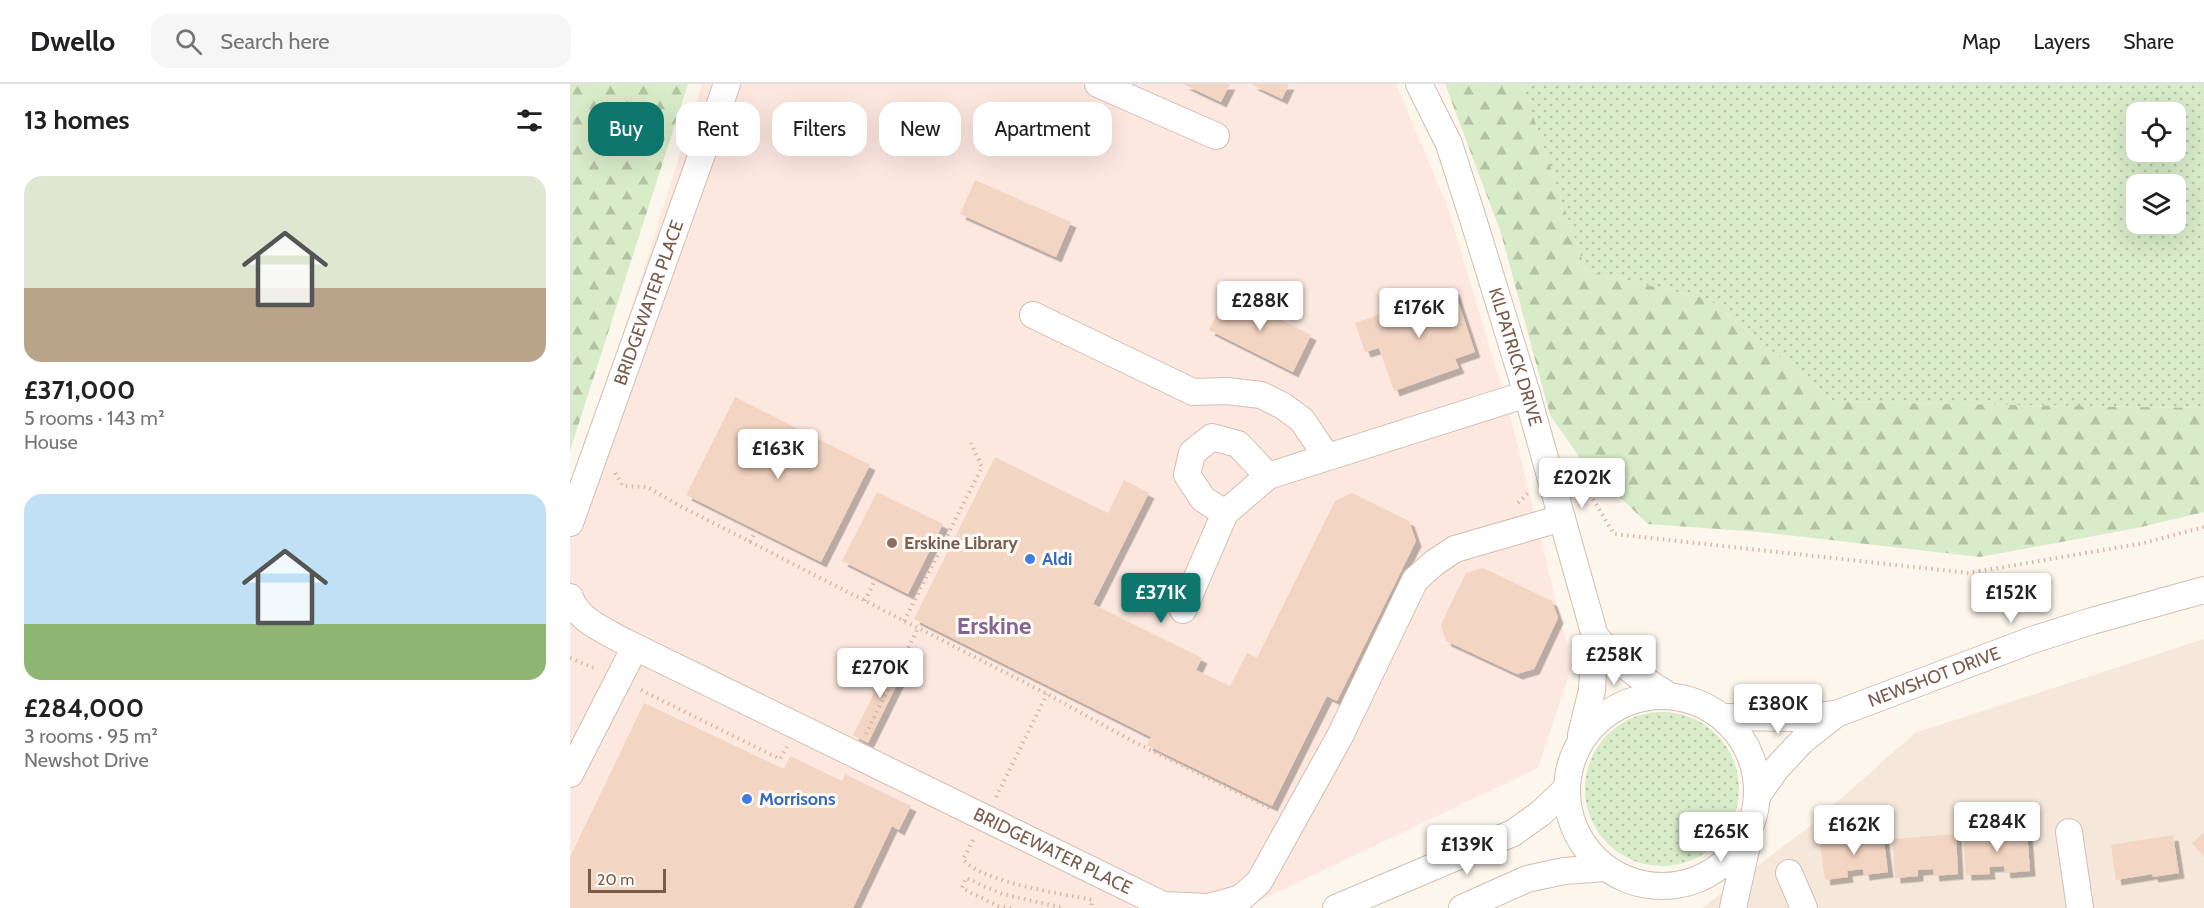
<!DOCTYPE html>
<html lang="en">
<head>
<meta charset="utf-8">
<style>
  body { margin:0; font-family:Cabin,sans-serif; background:#f6f6f6; color:#202124; height:100vh; display:flex; flex-direction:column; font-size:22px; white-space:nowrap }
  * { box-sizing:border-box; margin:0 }
  p { font-size:20px; color:#757577 }
  .icon { flex:none; width:33px; height:33px; fill:none; stroke:currentColor; stroke-width:2; stroke-linecap:round; stroke-linejoin:round }
  .map { position:relative; flex:1; overflow:hidden }
  .side { display:flex; flex-direction:column; background:#fff; width:570px }
  .side>* { flex:none }
  .banner { position:absolute; left:18px; top:18px; width:570px; height:54px; display:flex; gap:12px }
  .controls { position:absolute; left:1556px; top:18px; display:grid; gap:12px }
  .controls a { display:grid; place-items:center; width:60px; height:60px; border-radius:12px; background:#fff; box-shadow:0 6px 24px #0002; font-size:30px }
  .scale { position:absolute; left:18px; bottom:15px; width:78px; box-sizing:border-box; padding-left:6px; border:3px solid #7a5c4d; border-top:0; font-size:16px; line-height:21px; white-space:nowrap; color:#7a5c4d; -webkit-text-stroke:4px #fffaf3; paint-order:stroke }
  .price { position:absolute; translate:-50% -51px; padding:0 14px; border-radius:6px; background:#fff; color:#222; font-size:20px; line-height:39px; filter:drop-shadow(0 2px 3px #0008) }
  .price::after { content:''; position:absolute; left:50%; top:36px; width:18px; height:14px; margin-left:-9px; background:inherit; clip-path:polygon(0 0,100% 0,50% 100%) }
  .price.on { background:#0f766e; color:#fff }
  ul { padding:0; list-style:none }
  li { display:grid; align-content:center; gap:12px; height:318px; padding:0 24px }
  li span { display:grid; place-items:center; height:186px; border-radius:18px; color:#555 }
  li>.icon { margin-inline-start:auto }
  span .icon { width:108px; height:108px; fill:#fffc; stroke-width:1 }
  li b { font-size:26px }
  h2 { display:flex; justify-content:space-between; align-items:center; height:72px; padding:0 24px; font-size:26px }
  .chip { padding:0 21px; border-radius:18px; background:#fff; box-shadow:0 6px 24px #0002; font-size:21px; line-height:54px }
  .chip.on { background:#0f766e; color:#fff }
  header { display:flex; align-items:center; gap:36px; box-sizing:border-box; height:84px; padding:0 30px; background:#fff; border-bottom:2px solid #e0e0e0 }
  header strong { font-size:28px }
  nav { display:flex; gap:33px; margin-inline-start:auto; font-size:21px }
  .search { width:420px; height:54px; background:#f6f6f6; display:flex; align-items:center; gap:15px; box-sizing:border-box; padding:0 21px; border-radius:18px; color:#757577; font-size:22px }
  main { display:flex; flex:1; min-height:0 }
  .map>svg:first-child { display:block }
  .residential { fill:#f5e8da }
  .commercial { fill:#fde8e0 }
  .grass { fill:url(#grass-dots); fill-rule:evenodd }
  .forest { fill:url(#forest-firs) }
  .building { fill:#f3d5c3; filter:url(#shadow) }
  .lines { fill:none; stroke-linecap:round; stroke-linejoin:round }
  .minor-casing { stroke:#d1beb0; stroke-width:28 }
  .path { stroke:#d9b8a5; stroke-width:4; stroke-dasharray:1.5 4.5; stroke-linecap:butt }
  .minor { stroke:#fff; stroke-width:26 }
  .education-dot { fill:#8d6e63; stroke:#fffaf3; stroke-width:2 }
  .shop-dot { fill:#3f7fe0; stroke:#fffaf3; stroke-width:2 }
  .labels { text-anchor:middle; stroke-width:6; stroke-linejoin:round; paint-order:stroke }
  .street-label { font-size:18px; fill:#7a5c4d; stroke:#fffaf3 }
  .education-label { font-size:18px; font-weight:bold; fill:#785e54; stroke:#fffaf3; text-anchor:start }
  .shop-label { font-size:18px; font-weight:bold; fill:#366cbe; stroke:#fffaf3; text-anchor:start }
  .district-label { font-size:24px; font-weight:bold; fill:#846695; stroke:#fffaf3 }
</style>
</head>
<body>
<header>
<strong>Dwello</strong>
<div class="search"><svg class="icon" aria-label="search" viewBox="0 0 24 24"><circle cx="10" cy="10" r="6"/><path d="M15 15l6 6"/></svg>Search here</div>
<nav><a>Map</a><a>Layers</a><a>Share</a></nav>
</header>
<main>
<section class="side">
<h2>13 homes<svg class="icon" aria-label="filters" viewBox="0 0 24 24"><path d="M4 7h16M4 17h16"/><circle cx="9" cy="7" r="2"/><circle cx="15" cy="17" r="2"/></svg></h2>
<ul>
<li><span style="background:linear-gradient(#dfe7d0 60%,#b9a48a 0)"><svg class="icon" aria-label="home" viewBox="0 0 24 24"><path d="M3 11l9-7 9 7M6 9v11h12V9"/></svg></span><div><b>£371,000</b><p>5 rooms · 143 m²</p><p>House</p></div></li>
<li><span style="background:linear-gradient(#bfe0f5 70%,#8fb573 0)"><svg class="icon" aria-label="home" viewBox="0 0 24 24"><path d="M3 11l9-7 9 7M6 9v11h12V9"/></svg></span><div><b>£284,000</b><p>3 rooms · 95 m²</p><p>Newshot Drive</p></div></li>
</ul>
</section>
<div class="map">
<svg width="1634" height="824" viewBox="0 0 1634 824">
  <defs>
    <pattern id="grass-dots" width="8" height="8" patternUnits="userSpaceOnUse" patternTransform="scale(1.5)"><rect width="8" height="8" fill="#d8ecc9"/><path d="M2 2h.1M6 6h.1" fill="none" stroke="#b4c2a5" stroke-width="1.8" stroke-linecap="round"/></pattern>
    <pattern id="forest-firs" width="22" height="20" patternUnits="userSpaceOnUse" patternTransform="scale(1.5)"><rect width="22" height="20" fill="#d8ecc9"/><path d="M5 1l3.5 6h-7zM16 11l3.5 6h-7z" fill="#b4c2a5"/></pattern>
    <filter id="shadow"><feDropShadow dx="5.5" dy="5.5" stdDeviation="0" flood-color="#0004"/></filter>
  </defs>
  <rect width="100%" height="100%" fill="#fdf6ec"/>
  <path class="residential" d="M1634,555V824H1132L1240,742L1345,649Z"/>
  <path class="commercial" d="M132,0H826L877,121L940,331L1002,582L968,684L674,824H0V419Z"/>
  <g class="grass">
    <path d="M952,0H1634V324L1265,318L1138,215L1016,187ZM1566,28H1605V68H1566ZM1566,100H1605V140H1566Z"/>
    <circle cx="1092" cy="705" r="77"/>
  </g>
  <g class="forest">
    <path d="M0,0H118L0,367Z"/>
    <path d="M875,0H952L1016,187L1138,215L1265,318L1634,324V428L1567,444L1410,473L1190,448L1078,440L1012,377L980,331L931,149Z"/>
  </g>
  <g class="building">
    <path d="M613,0H660L651,18Z"/>
    <path d="M681,0H719L712,15Z"/>
    <path d="M405,96L501,138L486,173L390,130Z"/>
    <path d="M884,205L905,268L885,275L889,284L824,307L809,264L795,268L785,239Z"/>
    <path d="M658,209L741,251L723,288L639,246Z"/>
    <path d="M165,313L300,381L251,478L116,411Z"/>
    <path d="M425,373L538,429L554,396L579,409L523,520L632,574L626,586L660,602L677,569L687,574L765,417L782,409L839,437L846,457L767,617L757,612L702,722L577,661L581,653L344,535Z"/>
    <path d="M307,408L373,440L338,510L272,477Z"/>
    <path d="M913,484L982,517L988,534L964,585L947,590L876,557L871,540L896,489Z"/>
    <path d="M323,571L338,578L298,659L283,651Z"/>
    <path d="M74,619L214,685L220,672L272,697L275,690L341,722L329,746L322,742L283,824H0V773Z"/>
    <path d="M1457,747L1460,787L1435,789L1434,782L1419,783L1420,790L1396,791L1393,752Z"/>
    <path d="M1634,748V773L1622,759Z"/>
    <path d="M1313,750L1318,788L1294,791L1293,785L1277,787L1278,793L1255,796L1250,758Z"/>
    <path d="M1386,750L1388,790L1364,792L1363,785L1348,786V792L1325,794L1323,755Z"/>
    <path d="M1603,751L1609,789L1583,793L1582,790L1546,796L1541,761Z"/>
  </g>
  <g class="lines">
    <g class="minor-casing">
      <g id="minor">
        <path d="M528,0L646,52"/>
        <path id="s1" d="M849,0L879,60L904,138L957,310L1025,552L1022,606L1011,651"/>
        <path d="M463,231L623,308L657,307L691,311L713,322L732,336L757,373"/>
        <path d="M655,429L633,415L617,391L622,369L642,353L668,360L698,392"/>
        <path id="s2" d="M0,439L157,0"/>
        <path id="s3" d="M0,513C7,536 36,547 55,558L593,821L639,823L671,814L689,798L770,652L845,496L864,479L885,465L992,434"/>
        <path d="M613,526L655,429L698,392L957,310"/>
        <path d="M1025,552C1049,579 1067,592 1098,611"/>
        <circle cx="1092" cy="707" r="95"/>
        <path d="M1155,633L1222,634L1266,630"/>
        <path d="M0,690L65,563"/>
        <path id="s4" d="M1189,709L1206,685L1232,657L1266,630L1462,556L1522,537L1634,506"/>
        <path d="M1499,748L1510,824"/>
        <path d="M1219,789L1234,824"/>
        <path d="M766,824L943,749L971,729L994,707"/>
        <path d="M892,824L957,795L994,787L1036,784"/>
        <path d="M1163,824L1179,752"/>
      </g>
    </g>
    <g class="path">
      <path d="M45,389L53,402L77,403L110,422L477,610L568,660L702,725"/>
      <path d="M1006,391L1009,392L1044,450L1399,489L1574,459L1634,443"/>
      <path d="M948,419L960,407"/>
      <path d="M180,458L186,446"/>
      <path d="M295,517L306,494"/>
      <path d="M334,537L412,383L401,359"/>
      <path d="M0,574L26,585"/>
      <path d="M71,606L210,675L217,663"/>
      <path d="M296,650L348,544"/>
      <path d="M426,713L477,610"/>
      <path d="M403,756L393,775C412,799 491,809 522,816L521,824"/>
      <path d="M441,824L428,822L392,804L396,794L432,810L494,824"/>
    </g>
    <use href="#minor" class="minor"/>
  </g>
  <circle class="education-dot" cx="322" cy="459" r="6"/>
  <g class="shop-dot">
    <circle cx="460" cy="475" r="6"/>
    <circle cx="177" cy="715" r="6"/>
  </g>
  <g class="labels">
    <g class="street-label">
      <text dy="6" stroke="none"><textPath href="#s2" startOffset="234">BRIDGEWATER PLACE</textPath></text>
      <text dy="6" stroke="none"><textPath href="#s1" startOffset="290">KILPATRICK DRIVE</textPath></text>
      <text dy="6" stroke="none"><textPath href="#s4" startOffset="216">NEWSHOT DRIVE</textPath></text>
      <text dy="6" stroke="none"><textPath href="#s3" startOffset="549">BRIDGEWATER PLACE</textPath></text>
    </g>
    <g class="education-label">
      <text x="334" y="465">Erskine Library</text>
    </g>
    <g class="shop-label">
      <text x="472" y="481">Aldi</text>
      <text x="189" y="721">Morrisons</text>
    </g>
    <g class="district-label">
      <text x="424" y="550">Erskine</text>
    </g>
  </g>
</svg>
<div class="controls">
<a><svg class="icon" aria-label="locate" viewBox="0 0 24 24"><circle cx="12" cy="12" r="6"/><path d="M12 2v4M12 18v4M2 12h4M18 12h4"/></svg></a>
<a><svg class="icon" aria-label="layers" viewBox="0 0 24 24"><path d="M12 4l9 5-9 5-9-5zM3 14l9 5 9-5"/></svg></a>
</div>
<div class="scale">20 m</div>
<b class="price" style="left:690px;top:248px">£288K</b>
<b class="price" style="left:849px;top:255px">£176K</b>
<b class="price" style="left:208px;top:396px">£163K</b>
<b class="price" style="left:1012px;top:425px">£202K</b>
<b class="price on" style="left:591px;top:540px">£371K</b>
<b class="price" style="left:1441px;top:540px">£152K</b>
<b class="price" style="left:1044px;top:602px">£258K</b>
<b class="price" style="left:310px;top:615px">£270K</b>
<b class="price" style="left:1208px;top:651px">£380K</b>
<b class="price" style="left:1427px;top:769px">£284K</b>
<b class="price" style="left:1284px;top:772px">£162K</b>
<b class="price" style="left:1151px;top:779px">£265K</b>
<b class="price" style="left:897px;top:792px">£139K</b>
<div class="banner">
<a class="chip on">Buy</a>
<a class="chip">Rent</a>
<a class="chip">Filters</a>
<a class="chip">New</a>
<a class="chip">Apartment</a>
</div>
</div>
</main>
</body>
</html>
